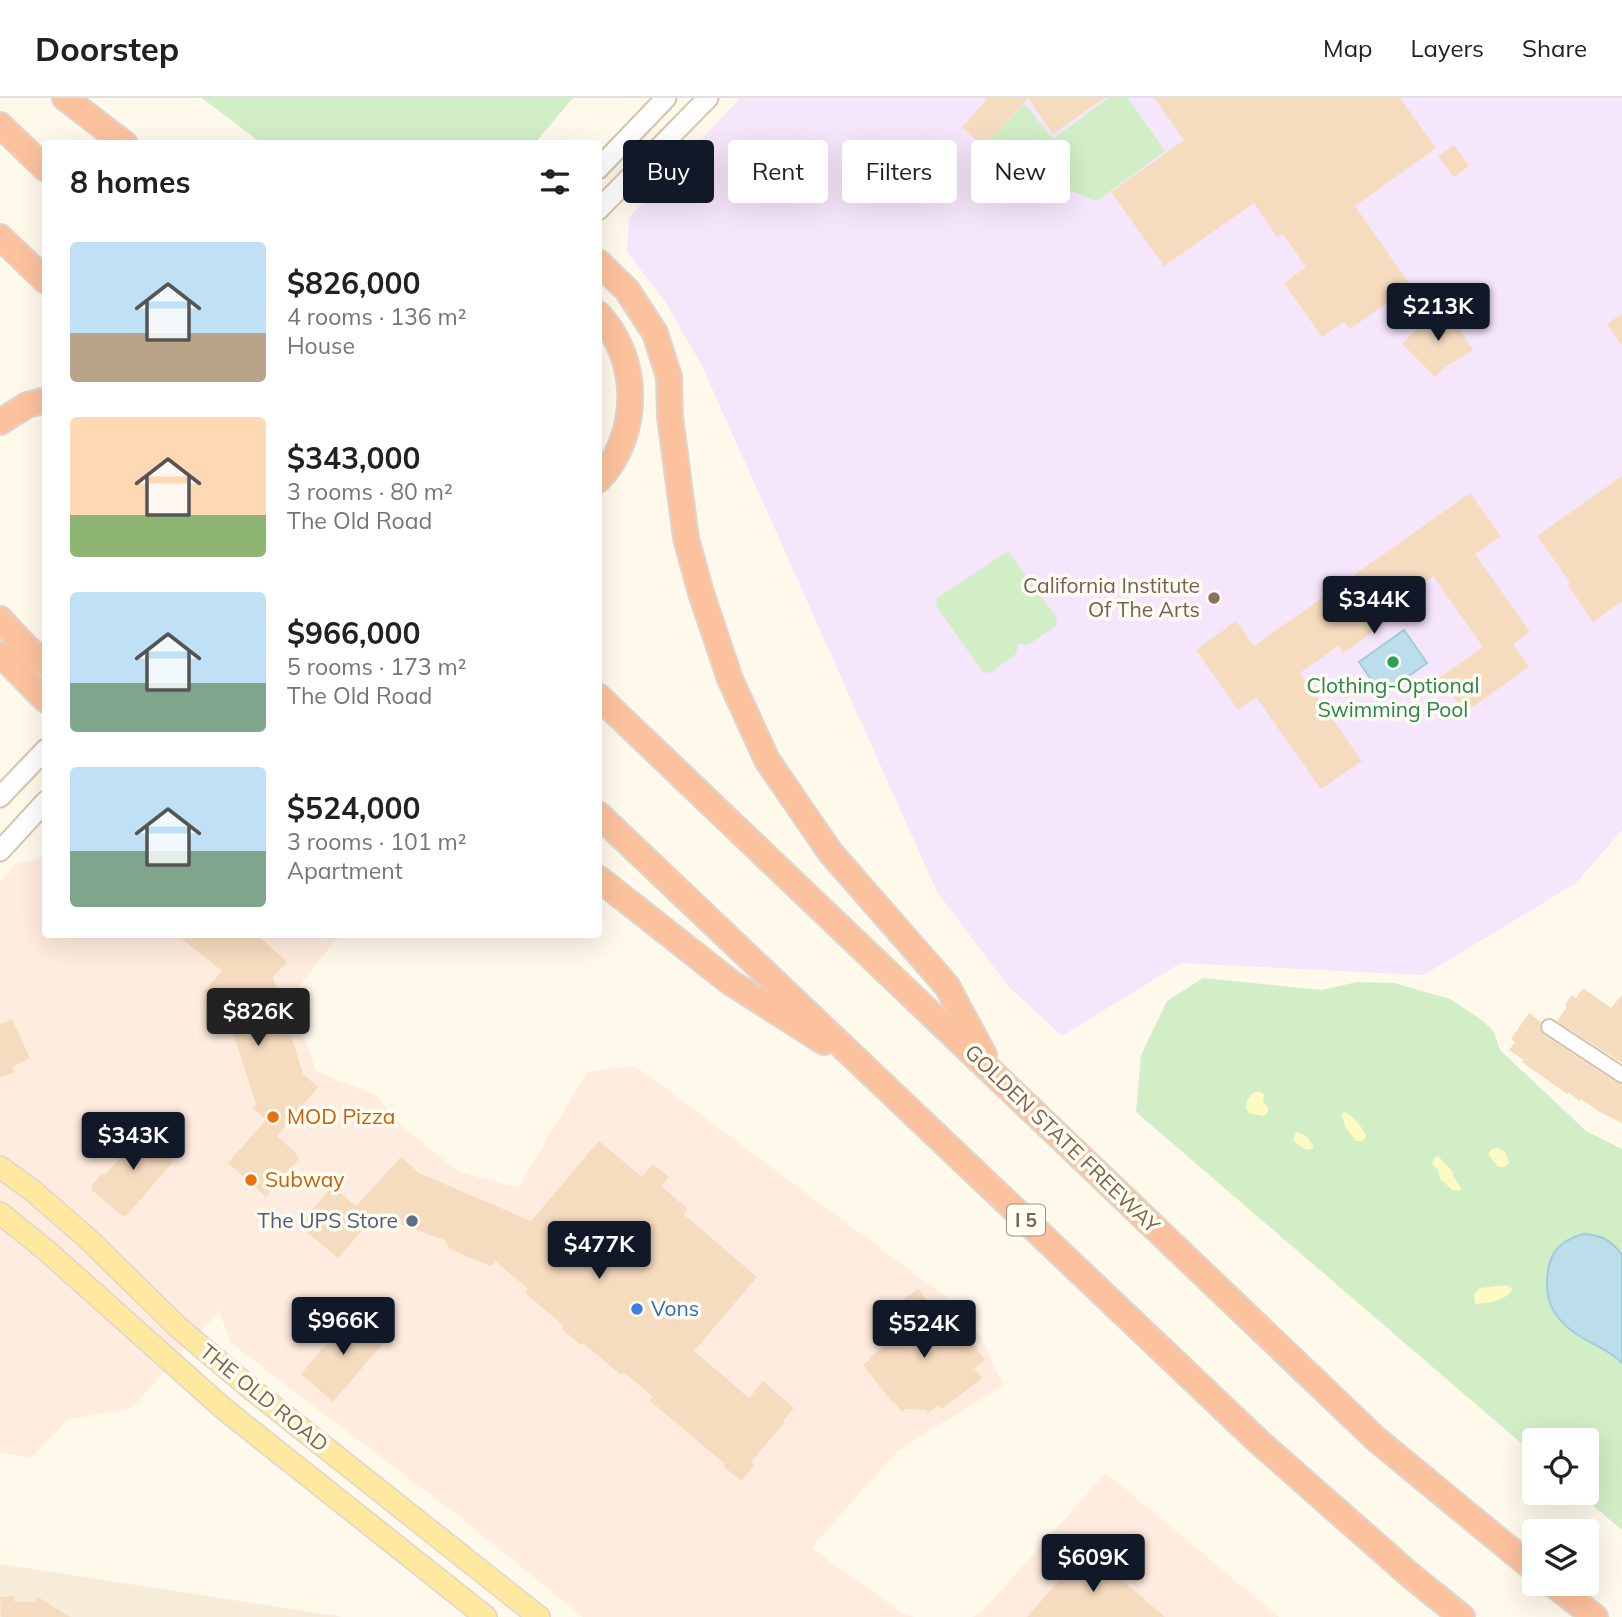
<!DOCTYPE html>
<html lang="en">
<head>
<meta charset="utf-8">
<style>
  body { margin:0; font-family:Mulish,sans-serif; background:#f2f2f2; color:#202124; height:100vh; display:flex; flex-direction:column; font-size:26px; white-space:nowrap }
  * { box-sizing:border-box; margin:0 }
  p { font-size:23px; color:#757577 }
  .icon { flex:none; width:38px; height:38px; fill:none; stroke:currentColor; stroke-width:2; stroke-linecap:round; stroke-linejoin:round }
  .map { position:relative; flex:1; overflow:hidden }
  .details { position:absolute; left:42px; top:42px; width:560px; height:798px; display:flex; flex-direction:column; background:#fff; border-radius:7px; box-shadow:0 7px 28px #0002 }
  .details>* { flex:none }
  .top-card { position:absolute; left:623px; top:42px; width:665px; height:63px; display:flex; gap:14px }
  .tools { position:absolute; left:1522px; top:1330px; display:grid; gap:14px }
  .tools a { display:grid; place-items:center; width:77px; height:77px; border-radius:7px; background:#fff; box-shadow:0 7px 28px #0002; font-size:35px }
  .price { position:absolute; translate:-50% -60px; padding:0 16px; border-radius:7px; background:#111827; color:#fff; font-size:23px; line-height:46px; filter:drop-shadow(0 2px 4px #0008) }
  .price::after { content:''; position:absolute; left:50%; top:42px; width:21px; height:16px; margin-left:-10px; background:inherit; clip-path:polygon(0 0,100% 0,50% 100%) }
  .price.active { background:#222; color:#fff }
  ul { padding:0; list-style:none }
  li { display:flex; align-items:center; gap:21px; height:175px; padding:0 28px }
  li span { display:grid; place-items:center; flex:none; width:196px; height:140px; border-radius:7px; color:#555 }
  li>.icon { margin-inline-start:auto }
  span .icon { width:84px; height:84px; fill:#fffc; stroke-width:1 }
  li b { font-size:30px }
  h2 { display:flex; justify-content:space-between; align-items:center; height:84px; padding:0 28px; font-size:30px }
  .chip { padding:0 24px; border-radius:7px; background:#fff; box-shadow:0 7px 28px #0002; font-size:24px; line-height:63px }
  .chip.active { background:#111827; color:#fff }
  header { display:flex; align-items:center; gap:42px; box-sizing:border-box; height:98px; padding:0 35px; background:#fff; border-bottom:2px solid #e0e0e0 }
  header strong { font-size:33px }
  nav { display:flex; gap:38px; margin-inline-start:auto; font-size:24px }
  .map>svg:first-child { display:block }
  .residential { fill:#f7ecd8 }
  .commercial { fill:#ffecde }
  .education { fill:#f6e6fb }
  .green { fill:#d1eec6 }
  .sand { fill:#fff9c3 }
  .water { fill:#bcdeea; stroke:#a1ccdd; stroke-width:2 }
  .building { fill:#f6dcbf }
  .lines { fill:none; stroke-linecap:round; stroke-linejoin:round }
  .street-casing { stroke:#d3c2ae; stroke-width:18 }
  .secondary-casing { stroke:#d6c4ab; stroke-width:23 }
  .primary-casing { stroke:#ddd6d0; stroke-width:24 }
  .highway-casing { stroke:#ddd6d0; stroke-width:28 }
  .street { stroke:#fff; stroke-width:14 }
  .secondary { stroke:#fff; stroke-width:19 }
  .primary { stroke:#ffe8a0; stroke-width:21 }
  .highway { stroke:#fcc29d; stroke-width:24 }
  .education-dot { fill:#8d6e63; stroke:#fffcf2; stroke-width:2.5 }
  .leisure-dot { fill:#2e9e5b; stroke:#fffcf2; stroke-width:2.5 }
  .food-dot { fill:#e8710a; stroke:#fffcf2; stroke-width:2.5 }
  .service-dot { fill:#5c6f8a; stroke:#fffcf2; stroke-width:2.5 }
  .shop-dot { fill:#3f7fe0; stroke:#fffcf2; stroke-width:2.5 }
  .labels { text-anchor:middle; stroke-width:7; stroke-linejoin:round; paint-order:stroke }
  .shield { fill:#fffcf2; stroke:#a3907c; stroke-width:2 }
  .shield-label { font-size:19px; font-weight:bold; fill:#7c624a }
  .education-label { font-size:21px; fill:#785e54; stroke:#fffcf2; text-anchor:end }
  .leisure-label { font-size:21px; fill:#27864d; stroke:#fffcf2 }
  .food-label { font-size:21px; fill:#c56008; stroke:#fffcf2; text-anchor:start }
  .street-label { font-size:21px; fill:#7c624a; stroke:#fffcf2 }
  .service-label { font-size:21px; fill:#4e5e75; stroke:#fffcf2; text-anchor:end }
  .shop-label { font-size:21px; fill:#366cbe; stroke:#fffcf2; text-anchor:start }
</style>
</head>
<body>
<header>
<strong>Doorstep</strong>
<nav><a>Map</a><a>Layers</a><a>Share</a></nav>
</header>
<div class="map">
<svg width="1622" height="1519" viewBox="0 0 1622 1519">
  <rect width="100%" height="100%" fill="#fef9ea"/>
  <path class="residential" d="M0,1466L343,1519H0Z"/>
  <g class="commercial">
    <path d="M45,753L46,836L340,837L291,898L316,973L375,997L405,1031L459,1074L518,1090L587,974L635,968L970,1217L1003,1287L897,1353L811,1450L904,1516L914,1519H583L468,1425L231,1245L219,1213L132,1310L68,1321L31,1360L0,1354V785L16,766L38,761Z"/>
    <path d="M1106,1375L1279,1519H972L981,1515Z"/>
  </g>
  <path class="education" d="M740,0H1622V732L1576,785L1424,877L1181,865L1062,938L1008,888L937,794L702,268L666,205L627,154L629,120Z"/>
  <g class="green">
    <path d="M202,0H573L535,45H261Z"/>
    <path d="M1108,0H1128L1165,53L1097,103L988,60L979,55L1024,5L1053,41Z"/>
    <path d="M1008,453L1057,520L1056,528L1028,547L1018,546L1016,556L990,575L983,574L936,508L937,500Z"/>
    <path d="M1203,880L1322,892L1357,884L1394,885L1450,901L1482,922L1494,934L1500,952L1586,1033L1622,1051V1432L1578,1395H1587V1342H1535V1357L1136,1014L1141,957L1167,903Z"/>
  </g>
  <g class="sand">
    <path d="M1254,994H1260L1264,996L1263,1003C1267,1009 1271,1010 1266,1017L1263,1018L1249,1015L1246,1011L1247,1002Z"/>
    <path d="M1345,1014C1355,1019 1361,1028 1366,1038L1363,1043H1356L1346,1030L1341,1016Z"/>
    <path d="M1296,1034C1306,1036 1310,1041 1314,1050L1308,1052L1297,1046L1293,1041Z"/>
    <path d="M1496,1050C1505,1052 1507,1056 1509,1065L1505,1069H1498L1488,1056L1492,1051Z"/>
    <path d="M1438,1058L1453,1074V1078L1461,1090L1460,1093L1453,1092L1440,1081L1439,1074L1432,1065L1434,1060Z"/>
    <path d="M1506,1187L1513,1191C1505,1203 1490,1205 1475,1206L1474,1196L1480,1190Z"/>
  </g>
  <g class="water">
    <path d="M1404,532L1427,565L1382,597L1359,564Z"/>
    <path d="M1583,1136C1602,1137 1611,1142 1622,1157V1265C1612,1254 1598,1249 1586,1242C1556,1225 1543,1206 1548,1172C1551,1151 1565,1141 1583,1136Z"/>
  </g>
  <g class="building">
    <path d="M988,0H1028L984,49L962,29Z"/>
    <path d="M1028,0H1104L1053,36Z"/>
    <path d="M1154,0H1400L1436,50L1355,108L1411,188L1350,231L1344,224L1322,239L1284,185L1306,169L1282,135L1277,139L1254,105L1164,168L1111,94L1184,42Z"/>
    <path d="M1454,47L1469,68L1454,79L1438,58Z"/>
    <path d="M1447,211L1473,252L1447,268L1435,279L1402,246L1422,226Z"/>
    <path d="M1622,216V248L1607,226Z"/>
    <path d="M1622,378V503L1593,524L1567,486L1570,484L1537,438Z"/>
    <path d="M1470,395L1501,438L1475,456L1530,534L1513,546L1529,569L1464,615L1439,580L1483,549L1433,478L1389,509L1395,518L1343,555L1338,548L1300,575L1362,663L1321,691L1256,599L1238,612L1196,552L1236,523L1254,548Z"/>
    <path d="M176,836H256L287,864L273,879L303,976L318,989L277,1038L297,1056L296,1058L299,1061L266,1099L228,1065L266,1022L253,1010L256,1006L227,916L203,894L222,873Z"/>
    <path d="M1583,890L1611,910L1622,897V965L1557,923L1567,909L1565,907L1572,897L1576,900Z"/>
    <path d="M1529,915L1541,924L1539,929L1544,937L1617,985L1622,987V1025L1600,1014L1581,1001L1580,1003L1568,994L1567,996L1522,964L1524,962L1509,952L1515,944L1511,941Z"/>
    <path d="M12,921L30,960L12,969L15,974L0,980V926Z"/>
    <path d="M137,1028L174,1060L171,1063L173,1064L126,1118L125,1117L123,1119L91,1091L93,1089L91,1088L102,1076L103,1077L106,1076L128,1050L122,1045L125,1041L123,1040L133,1029L134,1030Z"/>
    <path d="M599,1043L642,1079L653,1066L669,1079L661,1088L688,1111L683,1116L757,1179L694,1253L749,1300L763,1283L794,1310L783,1323L784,1325L751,1364L754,1367L741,1383L723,1368L725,1366L650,1303L653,1299L624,1274L621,1277L584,1246H580L563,1232V1227L525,1195L528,1191L494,1162L492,1168L480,1164L448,1150L449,1147L446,1146L447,1143L392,1123L390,1125L387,1123L386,1125L376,1117L338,1160L302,1130L303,1129L300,1127L332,1088L356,1108L401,1059L419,1075L531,1123Z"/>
    <path d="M918,1191L957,1240L965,1234L978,1251L977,1252L985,1262L974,1270L982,1280L942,1311L939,1307L928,1315L926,1312L906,1311L902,1314L893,1303L892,1304L863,1267L870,1262L869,1260L893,1241L890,1237L902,1228L892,1216L907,1204L904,1201Z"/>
    <path d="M353,1215L385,1243L333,1304L301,1276Z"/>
    <path d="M1086,1451L1165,1519H1027Z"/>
    <path d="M14,1498L15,1504H35L38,1499L70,1519H1L0,1499Z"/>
  </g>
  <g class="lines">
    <g class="street-casing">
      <path id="street" d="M1549,929L1622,977"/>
    </g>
    <g class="secondary-casing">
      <g id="secondary">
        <path d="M598,71L666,0"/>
        <path d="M598,112L708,0"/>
        <path d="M0,699L46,651"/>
        <path d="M0,753L46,703"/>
      </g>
    </g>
    <g class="primary-casing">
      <g id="primary">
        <path d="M0,1069L33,1093L86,1139L179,1230L250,1290L539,1519"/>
        <path d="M0,1115L47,1153L224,1311L486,1519"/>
      </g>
    </g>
    <g class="highway-casing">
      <g id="highway">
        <path d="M65,0L125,46"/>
        <path d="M0,27L46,71"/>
        <path d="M0,139L46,183"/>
        <path d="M598,164L627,192L655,235L669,279L670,319L686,440L701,495L730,581L767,662L830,754L947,888L984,957"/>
        <path d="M598,216C641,260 641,338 598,382"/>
        <path d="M0,324L27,307L46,302"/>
        <path d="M0,521L26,549L46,566"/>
        <path d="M0,556L46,602"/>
        <path d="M598,598L1376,1341L1535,1472"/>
        <path d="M598,716L1259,1344L1410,1477L1462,1519"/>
        <path d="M598,780L730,884L824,944"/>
        <path d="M1553,1486L1595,1519"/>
      </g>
    </g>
    <use href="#street" class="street"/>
    <use href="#secondary" class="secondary"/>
    <use href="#primary" class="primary"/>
    <use href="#highway" class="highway"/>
  </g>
  <circle class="education-dot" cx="1214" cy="500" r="7"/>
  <circle class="leisure-dot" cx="1393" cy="564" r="7"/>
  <g class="food-dot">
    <circle cx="273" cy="1019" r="7"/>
    <circle cx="251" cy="1082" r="7"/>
  </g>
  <circle class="service-dot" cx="412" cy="1123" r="7"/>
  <circle class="shop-dot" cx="637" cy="1211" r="7"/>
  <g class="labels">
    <rect class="shield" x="1007" y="1106.5" width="38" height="31" rx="5"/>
    <g class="shield-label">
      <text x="1026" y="1129">I 5</text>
    </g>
    <g class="education-label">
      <text x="1200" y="495">California Institute<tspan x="1200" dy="24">Of The Arts</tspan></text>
    </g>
    <g class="leisure-label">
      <text x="1393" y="595">Clothing-Optional<tspan x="1393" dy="24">Swimming Pool</tspan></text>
    </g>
    <g class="food-label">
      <text x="287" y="1026">MOD Pizza</text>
      <text x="265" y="1089">Subway</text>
    </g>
    <g class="street-label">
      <text transform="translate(1062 1041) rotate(44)" y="7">GOLDEN STATE FREEWAY</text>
      <text transform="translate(264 1300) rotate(39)" y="7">THE OLD ROAD</text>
    </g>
    <g class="service-label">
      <text x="398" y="1130">The UPS Store</text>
    </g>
    <g class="shop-label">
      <text x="651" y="1218">Vons</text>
    </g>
  </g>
</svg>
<div class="tools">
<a><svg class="icon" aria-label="locate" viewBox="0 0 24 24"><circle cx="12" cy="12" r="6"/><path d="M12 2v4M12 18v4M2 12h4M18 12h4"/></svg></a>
<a><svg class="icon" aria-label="layers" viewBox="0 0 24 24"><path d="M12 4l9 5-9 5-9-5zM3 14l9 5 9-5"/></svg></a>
</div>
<b class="price" style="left:1438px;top:245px">$213K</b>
<b class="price" style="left:1374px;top:538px">$344K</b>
<b class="price active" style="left:258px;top:950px">$826K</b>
<b class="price" style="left:133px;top:1074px">$343K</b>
<b class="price" style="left:599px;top:1183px">$477K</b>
<b class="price" style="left:343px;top:1259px">$966K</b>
<b class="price" style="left:924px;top:1262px">$524K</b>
<b class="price" style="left:1093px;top:1496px">$609K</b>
<div class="top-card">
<a class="chip active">Buy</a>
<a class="chip">Rent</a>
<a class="chip">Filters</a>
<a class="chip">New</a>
</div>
<section class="details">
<h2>8 homes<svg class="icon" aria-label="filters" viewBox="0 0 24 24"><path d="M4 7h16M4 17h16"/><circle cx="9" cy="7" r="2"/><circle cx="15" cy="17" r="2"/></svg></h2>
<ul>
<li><span style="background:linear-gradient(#bfe0f5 65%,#b9a48a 0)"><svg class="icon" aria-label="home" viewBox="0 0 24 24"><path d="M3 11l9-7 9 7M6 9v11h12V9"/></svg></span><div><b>$826,000</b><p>4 rooms · 136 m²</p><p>House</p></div></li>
<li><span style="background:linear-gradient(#ffd9b3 70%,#8fb573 0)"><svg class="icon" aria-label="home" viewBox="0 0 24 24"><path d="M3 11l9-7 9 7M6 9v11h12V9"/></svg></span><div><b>$343,000</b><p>3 rooms · 80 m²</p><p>The Old Road</p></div></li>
<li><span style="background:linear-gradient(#bfe0f5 65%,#7fa58c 0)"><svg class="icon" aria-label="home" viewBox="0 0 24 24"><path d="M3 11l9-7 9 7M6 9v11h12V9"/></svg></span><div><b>$966,000</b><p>5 rooms · 173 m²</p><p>The Old Road</p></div></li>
<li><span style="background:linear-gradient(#bfe0f5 60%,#7fa58c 0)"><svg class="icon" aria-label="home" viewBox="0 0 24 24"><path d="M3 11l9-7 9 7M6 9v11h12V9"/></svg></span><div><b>$524,000</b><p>3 rooms · 101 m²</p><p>Apartment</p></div></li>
</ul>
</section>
</div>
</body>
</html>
